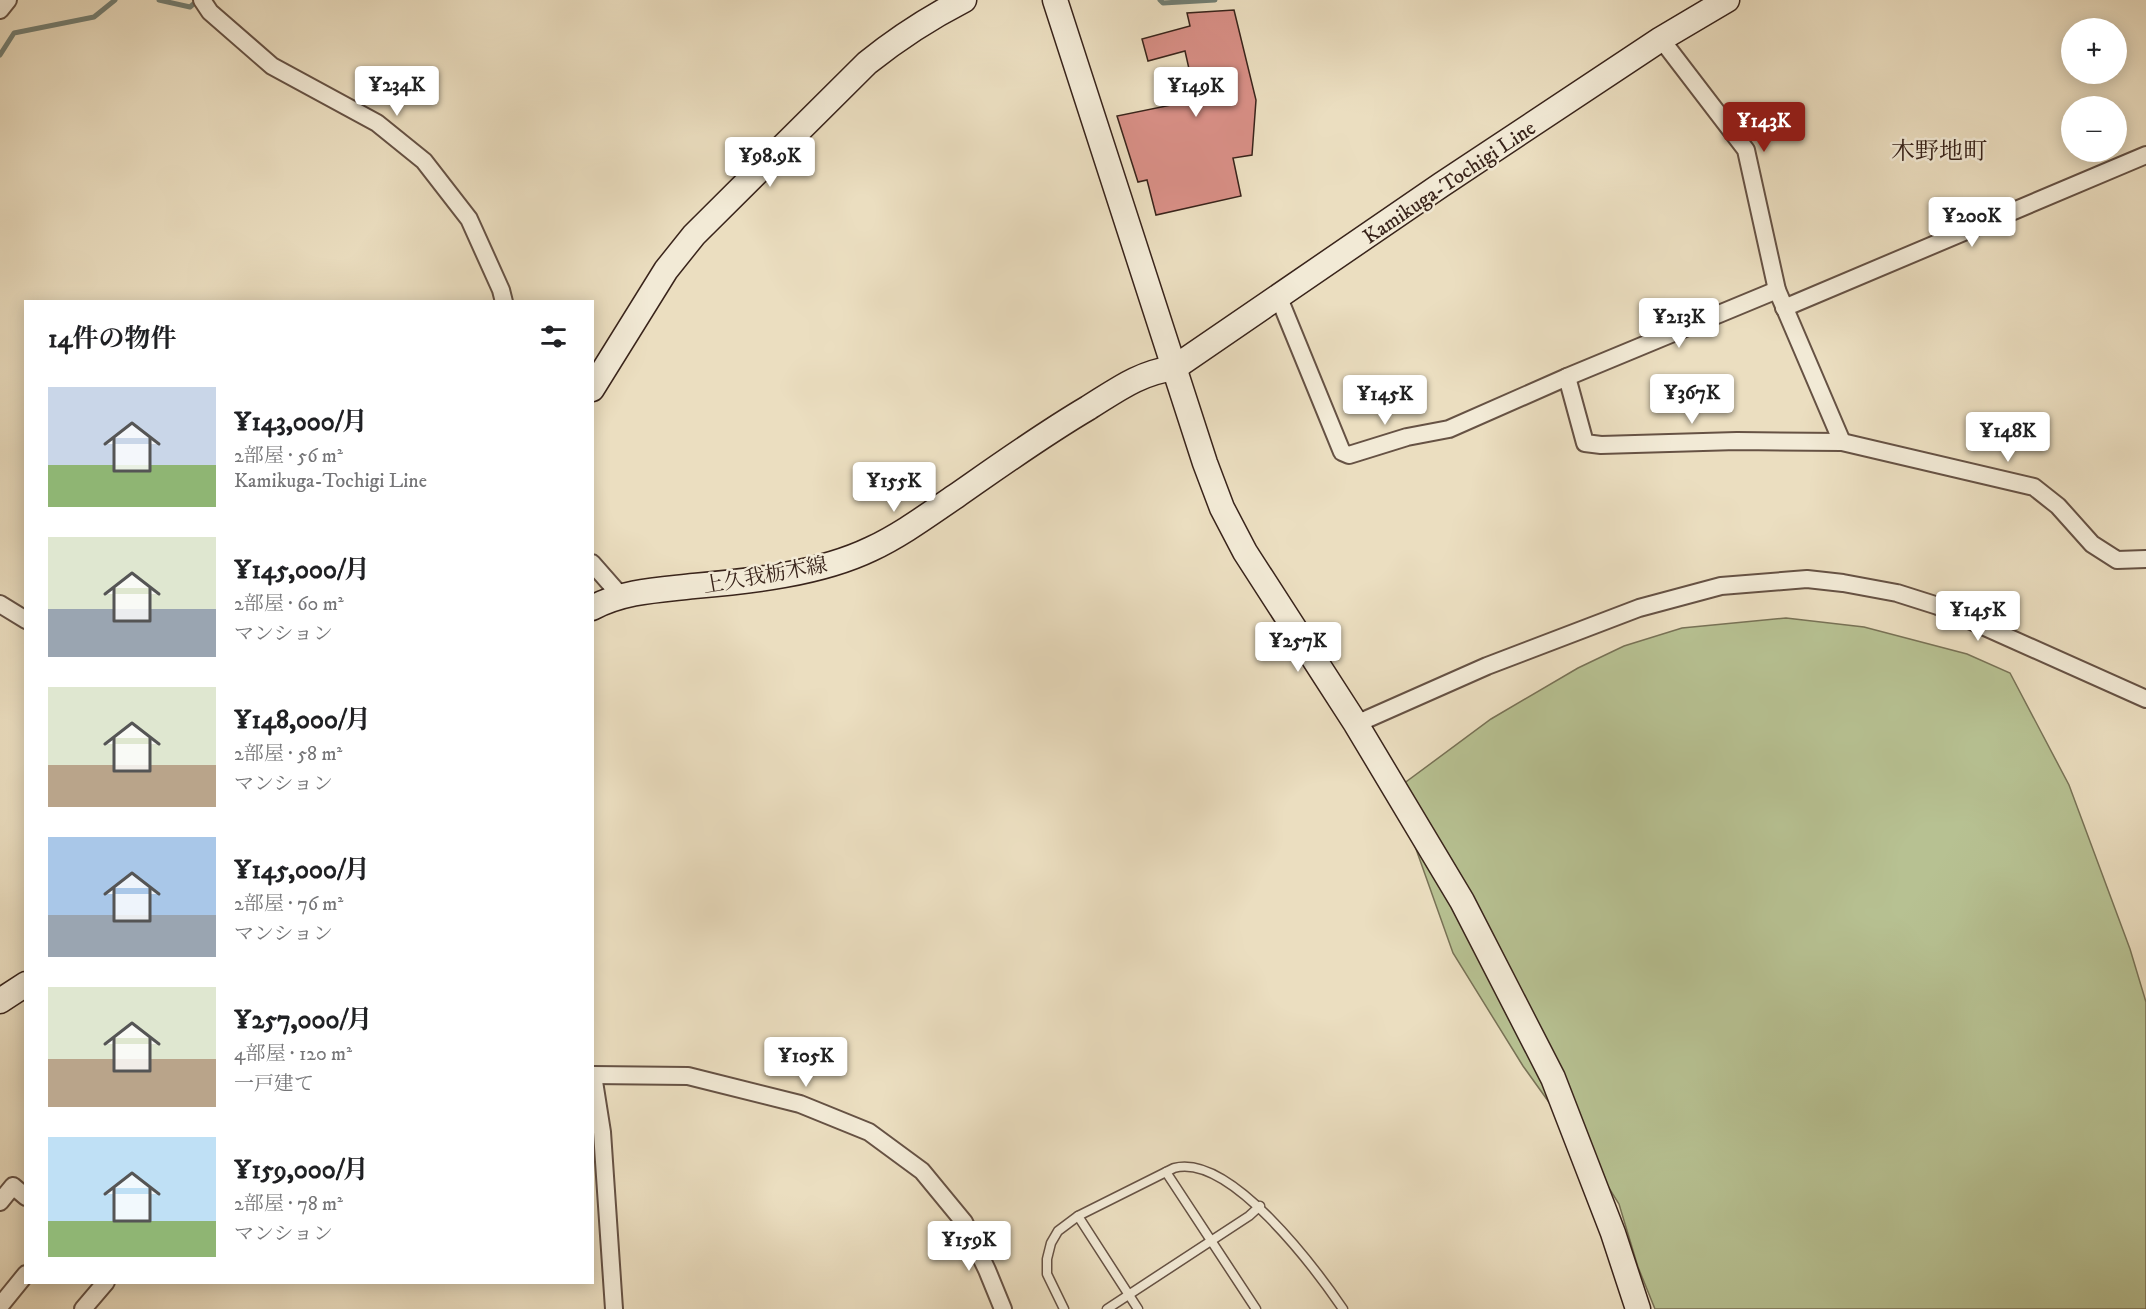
<!DOCTYPE html>
<html lang="ja">
<head>
<meta charset="utf-8">
<style>
  body { margin:0; font-family:"IM FELL DW Pica","Noto Serif JP",serif; background:#f2f2f2; color:#202124; height:100vh; display:flex; flex-direction:column; font-size:22px; white-space:nowrap }
  * { box-sizing:border-box; margin:0 }
  p { font-size:20px; color:#757577 }
  .icon { flex:none; width:33px; height:33px; fill:none; stroke:currentColor; stroke-width:2; stroke-linecap:round; stroke-linejoin:round }
  .map { position:relative; flex:1; overflow:hidden }
  .side { position:absolute; left:24px; top:300px; width:570px; height:984px; display:flex; flex-direction:column; background:#fff; border-radius:0px; box-shadow:0 3px 15px #0003 }
  .side>* { flex:none }
  .controls { position:absolute; left:2061px; top:18px; display:grid; gap:12px }
  .controls a { display:grid; place-items:center; width:66px; height:66px; border-radius:50%; background:#fff; box-shadow:0 3px 15px #0003; font-size:30px }
  .price { position:absolute; translate:-50% -51px; padding:0 14px; border-radius:6px; background:#fff; color:#222; font-size:20px; line-height:39px; filter:drop-shadow(0 2px 3px #0008) }
  .price::after { content:''; position:absolute; left:50%; top:36px; width:18px; height:14px; margin-left:-9px; background:inherit; clip-path:polygon(0 0,100% 0,50% 100%) }
  .price.active { background:#8f2418; color:#fff }
  ul { padding:0; list-style:none }
  li { display:flex; align-items:center; gap:18px; height:150px; padding:0 24px }
  li span { display:grid; place-items:center; flex:none; width:168px; height:120px; border-radius:0px; color:#555 }
  li>.icon { margin-inline-start:auto }
  span .icon { width:72px; height:72px; fill:#fffc; stroke-width:1 }
  li b { font-size:26px }
  h2 { display:flex; justify-content:space-between; align-items:center; height:72px; padding:0 24px; font-size:26px }
  .map>svg:first-child { display:block }
  .green { fill:#b7c192; stroke:#787256; stroke-width:1.5 }
  .lines { fill:none; stroke-linecap:round; stroke-linejoin:round }
  .stream { stroke:#737f74; stroke-width:5 }
  .building { fill:#d88f86; stroke:#39241b; stroke-width:1.5 }
  .lane-casing { stroke:#665244; stroke-width:11 }
  .street-casing { stroke:#665244; stroke-width:20 }
  .secondary-casing { stroke:#39241b; stroke-width:27 }
  .lane { stroke:#f2ead6; stroke-width:8 }
  .street { stroke:#f2ead6; stroke-width:16 }
  .secondary { stroke:#f2ead6; stroke-width:24 }
  .labels { text-anchor:middle; stroke-width:5; stroke-linejoin:round; paint-order:stroke }
  .street-label { font-size:21px; fill:#39241b; stroke:#f2ead6 }
  .quarter-label { font-size:24px; fill:#39241b; stroke:#f2ead6 }
</style>
</head>
<body>
<div class="map">
<svg width="2146" height="1309" viewBox="0 0 2146 1309">
  <rect width="100%" height="100%" fill="#ebdec0"/>
  <filter id="stains"><feTurbulence type="fractalNoise" baseFrequency=".00333" numOctaves="4"/><feColorMatrix values="0 0 0 0 .2 0 0 0 0 .09 0 0 0 0 .02 0 0 0 .5 -.17"/></filter>
  <radialGradient id="worn" r=".72"><stop offset=".6" stop-color="#630" stop-opacity="0"/><stop offset="1" stop-color="#630" stop-opacity=".3"/></radialGradient>
  <path class="green" d="M1786,618L1864,627L1967,654L2010,673L2069,785L2130,949L2146,1002V1309H1655L1638,1267L1619,1204L1599,1172L1523,1066L1453,953L1395,790L1491,719L1578,668L1624,646L1682,628Z"/>
  <g class="lines">
    <g class="stream">
      <path d="M159,0L190,7L198,0"/>
      <path d="M1160,0L1163,3L1215,0"/>
      <path d="M0,55L14,33L94,17L115,0"/>
    </g>
  </g>
  <path class="building" d="M1234,10L1256,100L1252,155L1233,158L1241,196L1156,215L1147,180L1138,182L1117,116L1196,100L1185,51L1148,61L1142,39L1190,26L1187,13Z"/>
  <g class="lines">
    <g class="lane-casing">
      <g id="lane">
        <path d="M1166,1172L1256,1309"/>
        <path d="M1078,1216L1138,1309"/>
        <path d="M1064,1309L1047,1274V1259L1051,1243L1058,1231L1078,1216L1174,1168C1230,1153 1315,1268 1343,1309"/>
        <path d="M1107,1309L1249,1216L1260,1206"/>
      </g>
    </g>
    <g class="street-casing">
      <g id="street">
        <path d="M202,0L210,12L272,66L377,123L424,161L469,219L501,290L504,302"/>
        <path d="M0,10L8,0"/>
        <path d="M1661,39L1746,150L1777,290L1842,442"/>
        <path d="M1279,298L1342,452L1349,455L1407,437L1449,429L1567,377L1777,290"/>
        <path d="M1784,308L2146,155"/>
        <path d="M1567,377L1585,443L1601,445L1737,441L1842,442L2034,487L2058,506L2092,544L2117,560L2146,559"/>
        <path d="M592,563L621,596"/>
        <path d="M0,604L26,620"/>
        <path d="M1356,724L1487,666L1639,608L1721,586L1807,579L1843,583L1897,593L1938,606L2146,699"/>
        <path d="M592,1075L688,1076L800,1104L869,1132L922,1171L964,1222L987,1270L1003,1309"/>
        <path d="M593,1075L602,1132L614,1309"/>
        <path d="M0,1202L13,1186L26,1197"/>
        <path d="M0,1306L26,1274"/>
        <path d="M83,1309L106,1282"/>
      </g>
    </g>
    <g class="secondary-casing">
      <g id="secondary">
        <path d="M1055,0L1205,463L1222,508L1245,552L1356,724L1462,901L1553,1078L1613,1233L1638,1309"/>
        <path d="M592,389L666,270L694,235L867,63C898,38 929,18 964,0"/>
        <path d="M592,608C624,591 659,590 694,586C751,581 819,574 871,549C901,535 928,515 956,496C999,466 1042,435 1088,408C1117,390 1139,373 1174,368L1441,185L1661,39L1727,0"/>
        <path d="M0,1001L26,984"/>
      </g>
    </g>
    <use href="#lane" class="lane"/>
    <use href="#street" class="street"/>
    <use href="#secondary" class="secondary"/>
  </g>
  <g class="labels">
    <g class="street-label">
      <text transform="translate(1449 182) rotate(-34)" y="7">Kamikuga-Tochigi Line</text>
      <text transform="translate(765 575) rotate(-10)" y="7">上久我栃木線</text>
    </g>
    <g class="quarter-label">
      <text x="1939" y="159">木野地町</text>
    </g>
  </g>
  <rect width="100%" height="100%" filter="url(#stains)"/>
  <rect width="100%" height="100%" fill="url(#worn)"/>
</svg>
<div class="controls">
<a>+</a>
<a>−</a>
</div>
<b class="price" style="left:397px;top:117px">¥234K</b>
<b class="price" style="left:1196px;top:118px">¥149K</b>
<b class="price active" style="left:1764px;top:153px">¥143K</b>
<b class="price" style="left:770px;top:188px">¥98.9K</b>
<b class="price" style="left:1972px;top:248px">¥200K</b>
<b class="price" style="left:1679px;top:349px">¥213K</b>
<b class="price" style="left:1692px;top:425px">¥367K</b>
<b class="price" style="left:1385px;top:426px">¥145K</b>
<b class="price" style="left:2008px;top:463px">¥148K</b>
<b class="price" style="left:894px;top:513px">¥155K</b>
<b class="price" style="left:1978px;top:642px">¥145K</b>
<b class="price" style="left:1298px;top:673px">¥257K</b>
<b class="price" style="left:806px;top:1088px">¥105K</b>
<b class="price" style="left:969px;top:1272px">¥159K</b>
<section class="side">
<h2>14件の物件<svg class="icon" aria-label="filters" viewBox="0 0 24 24"><path d="M4 7h16M4 17h16"/><circle cx="9" cy="7" r="2"/><circle cx="15" cy="17" r="2"/></svg></h2>
<ul>
<li><span style="background:linear-gradient(#c9d6e8 65%,#8fb573 0)"><svg class="icon" aria-label="home" viewBox="0 0 24 24"><path d="M3 11l9-7 9 7M6 9v11h12V9"/></svg></span><div><b>¥143,000/月</b><p>2部屋 · 56 m²</p><p>Kamikuga-Tochigi Line</p></div></li>
<li><span style="background:linear-gradient(#dfe7d0 60%,#9aa5b1 0)"><svg class="icon" aria-label="home" viewBox="0 0 24 24"><path d="M3 11l9-7 9 7M6 9v11h12V9"/></svg></span><div><b>¥145,000/月</b><p>2部屋 · 60 m²</p><p>マンション</p></div></li>
<li><span style="background:linear-gradient(#dfe7d0 65%,#b9a48a 0)"><svg class="icon" aria-label="home" viewBox="0 0 24 24"><path d="M3 11l9-7 9 7M6 9v11h12V9"/></svg></span><div><b>¥148,000/月</b><p>2部屋 · 58 m²</p><p>マンション</p></div></li>
<li><span style="background:linear-gradient(#a9c7e8 65%,#9aa5b1 0)"><svg class="icon" aria-label="home" viewBox="0 0 24 24"><path d="M3 11l9-7 9 7M6 9v11h12V9"/></svg></span><div><b>¥145,000/月</b><p>2部屋 · 76 m²</p><p>マンション</p></div></li>
<li><span style="background:linear-gradient(#dfe7d0 60%,#b9a48a 0)"><svg class="icon" aria-label="home" viewBox="0 0 24 24"><path d="M3 11l9-7 9 7M6 9v11h12V9"/></svg></span><div><b>¥257,000/月</b><p>4部屋 · 120 m²</p><p>一戸建て</p></div></li>
<li><span style="background:linear-gradient(#bfe0f5 70%,#8fb573 0)"><svg class="icon" aria-label="home" viewBox="0 0 24 24"><path d="M3 11l9-7 9 7M6 9v11h12V9"/></svg></span><div><b>¥159,000/月</b><p>2部屋 · 78 m²</p><p>マンション</p></div></li>
</ul>
</section>
</div>
</body>
</html>
